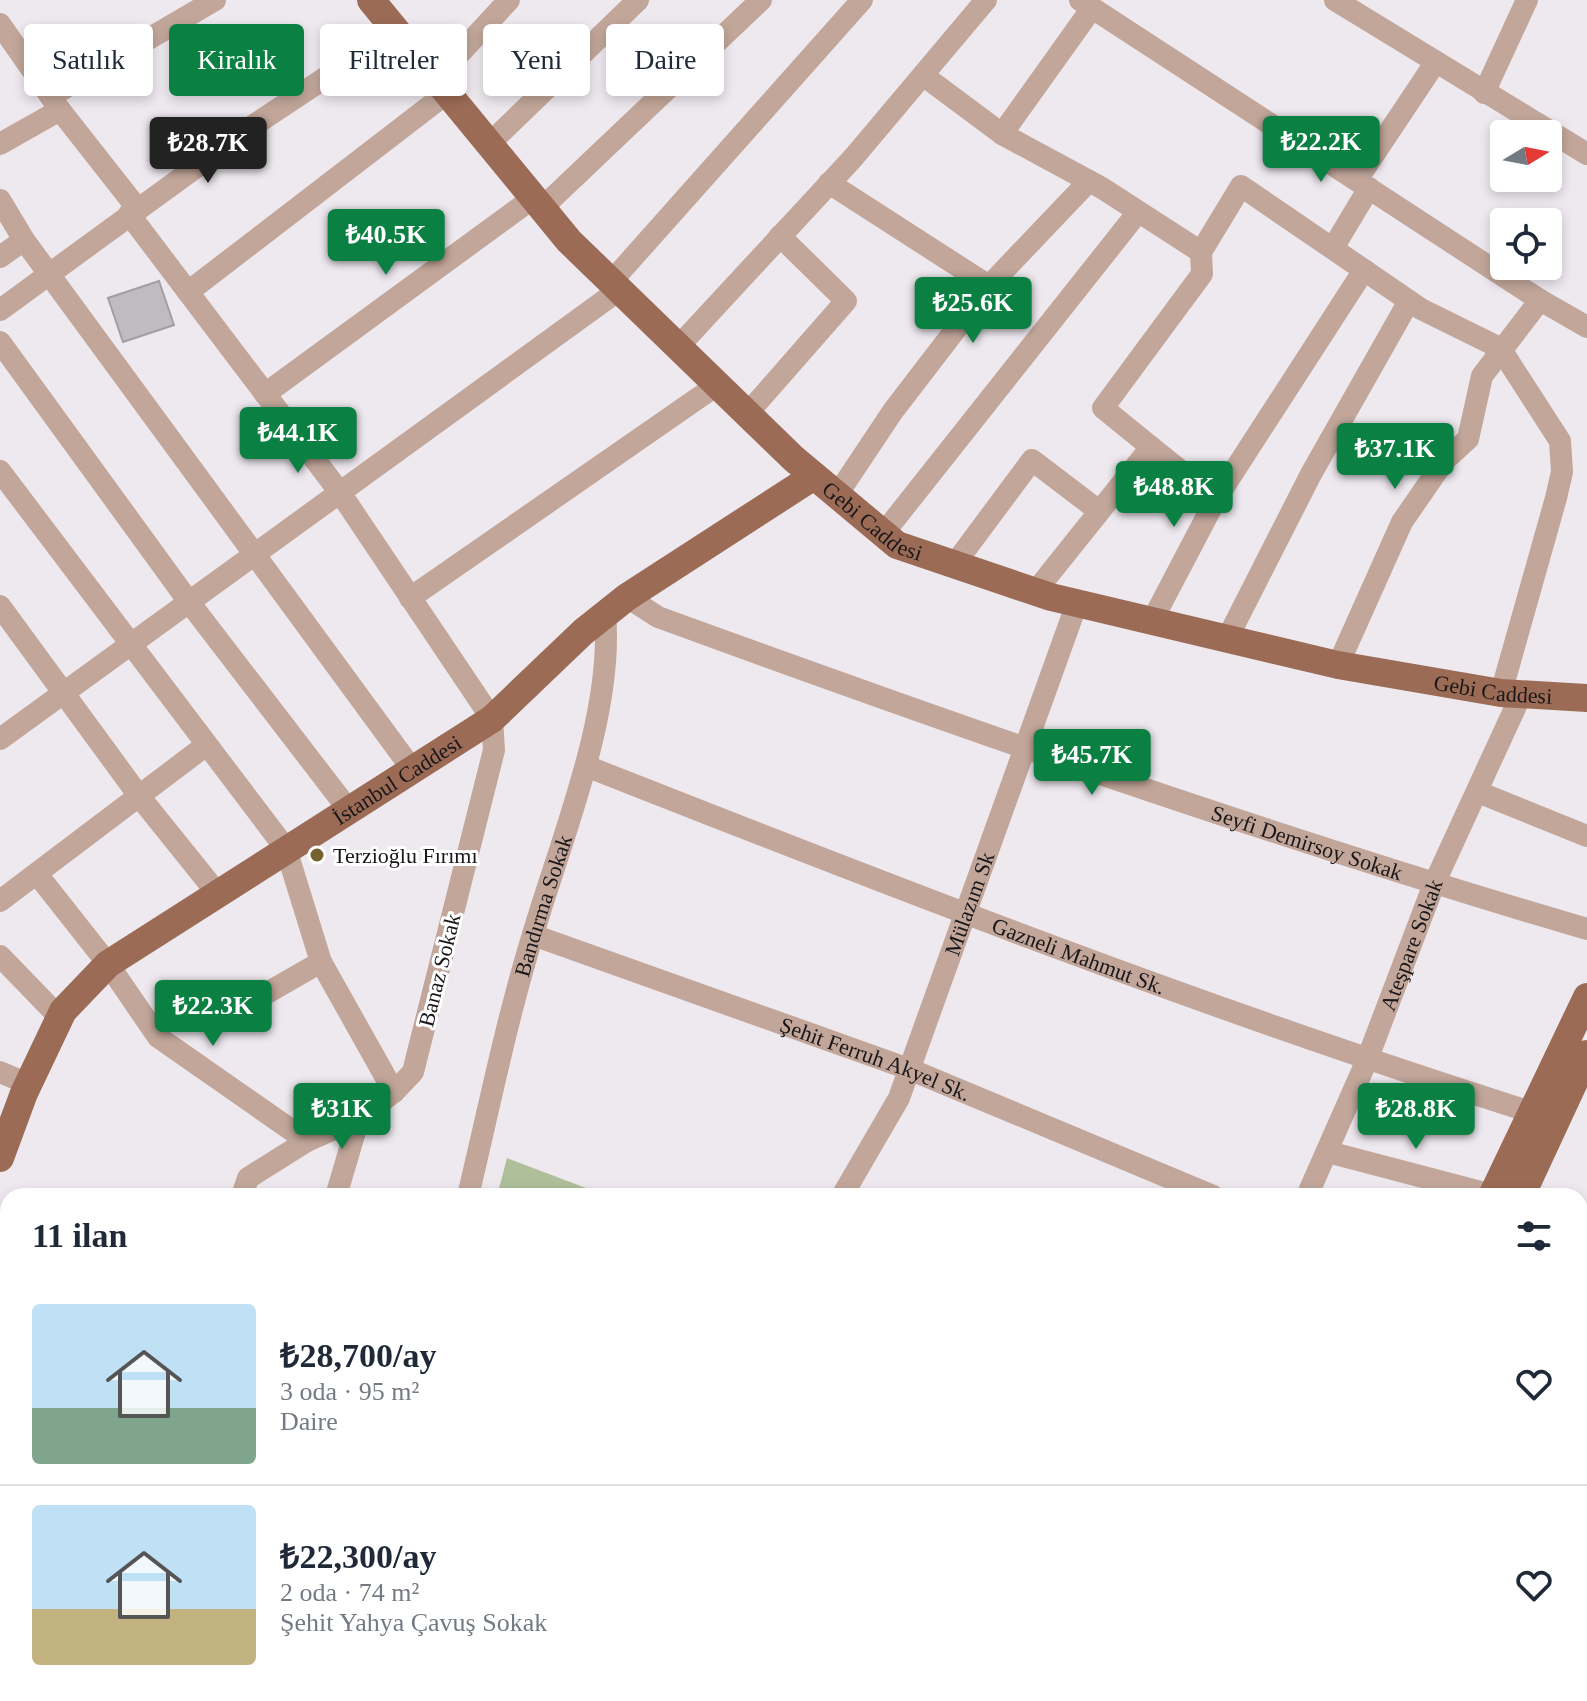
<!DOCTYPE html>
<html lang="tr">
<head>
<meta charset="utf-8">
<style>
  body { margin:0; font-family:Georgia,serif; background:#f6f6f7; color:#1f2937; height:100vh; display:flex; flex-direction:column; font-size:30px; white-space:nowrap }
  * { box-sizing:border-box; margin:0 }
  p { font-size:26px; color:#747a83 }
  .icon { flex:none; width:44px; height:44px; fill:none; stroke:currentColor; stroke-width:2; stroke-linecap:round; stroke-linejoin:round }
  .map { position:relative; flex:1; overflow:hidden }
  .sheet { position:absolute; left:0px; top:1188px; width:1588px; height:514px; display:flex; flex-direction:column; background:#fff; border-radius:24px 24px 0 0; box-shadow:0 4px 12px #0003 }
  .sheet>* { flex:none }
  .top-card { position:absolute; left:24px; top:24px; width:800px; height:72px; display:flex; gap:16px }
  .needle { width:52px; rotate:80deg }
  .buttons { position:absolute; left:1490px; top:120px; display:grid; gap:16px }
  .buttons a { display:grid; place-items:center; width:72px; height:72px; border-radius:8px; background:#fff; box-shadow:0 4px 12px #0003; font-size:40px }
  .price { position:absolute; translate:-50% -68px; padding:0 18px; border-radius:8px; background:#0b8043; color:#fff; font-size:26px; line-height:52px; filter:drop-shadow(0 2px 4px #0008) }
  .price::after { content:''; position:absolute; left:50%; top:48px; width:24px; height:18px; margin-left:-12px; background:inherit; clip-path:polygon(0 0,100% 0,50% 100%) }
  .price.selected { background:#222; color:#fff }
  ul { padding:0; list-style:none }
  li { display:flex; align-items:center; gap:24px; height:200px; padding:0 32px }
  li+li { border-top:2px solid #e0e1e3 }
  li span { display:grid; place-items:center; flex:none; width:224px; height:160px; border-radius:8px; color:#555 }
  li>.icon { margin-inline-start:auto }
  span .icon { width:96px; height:96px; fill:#fffc; stroke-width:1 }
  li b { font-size:34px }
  h2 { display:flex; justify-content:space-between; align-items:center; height:96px; padding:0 32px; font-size:34px }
  .chip { padding:0 28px; border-radius:8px; background:#fff; box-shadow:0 4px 12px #0003; font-size:28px; line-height:72px }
  .chip.selected { background:#0b8043; color:#fff }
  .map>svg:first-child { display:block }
  .green { fill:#afbf99 }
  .building { fill:#c0bbc0; stroke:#a29ea3; stroke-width:2 }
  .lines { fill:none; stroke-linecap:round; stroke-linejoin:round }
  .minor { stroke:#c2a69a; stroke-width:22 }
  .major { stroke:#9b6b56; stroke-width:28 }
  .poi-dot { fill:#736230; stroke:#fff; stroke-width:3 }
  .labels { text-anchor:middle; stroke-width:6; stroke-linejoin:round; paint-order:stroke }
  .street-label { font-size:22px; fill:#191719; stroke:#fff }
  .poi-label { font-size:22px; fill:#191719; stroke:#fff; text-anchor:start }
</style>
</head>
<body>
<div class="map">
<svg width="1587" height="1701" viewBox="0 0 1587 1701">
  <rect width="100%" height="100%" fill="#eee9ef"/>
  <path class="green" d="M507,1158L586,1188L588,1196H497Z"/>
  <path class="building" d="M159,281L174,325L123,342L108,298Z"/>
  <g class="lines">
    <g class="minor">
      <path d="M1080,0L1540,300L1587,327"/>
      <path d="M1335,0L1587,154"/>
      <path d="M0,24L60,110L137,208"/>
      <path d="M924,76L1002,134L1102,188L1201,252"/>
      <path d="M436,79L509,0"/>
      <path d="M1484,93L1527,0"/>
      <path d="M51,96L215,0"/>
      <path d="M1002,134L1092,8"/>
      <path d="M0,144L60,110"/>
      <path d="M489,144L638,0"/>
      <path d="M1357,180L1435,63"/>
      <path d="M829,183L989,286"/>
      <path d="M0,200L24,240L412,769"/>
      <path d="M542,208L761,0"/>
      <path d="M129,214L341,494L492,719L494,750L413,1072L394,1092L359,1118L336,1196"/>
      <path d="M1333,248L1369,188"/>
      <path d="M0,257L24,240"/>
      <path d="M611,282L862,0"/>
      <path d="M188,292L447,93"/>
      <path d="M0,310L254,125L396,31"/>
      <path d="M0,342L189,602L348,809"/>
      <path d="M678,347L853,158L986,0"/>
      <path d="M265,394L533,198"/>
      <path d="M747,414L846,301L780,236"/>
      <path d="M1151,447L1216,499L1152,621"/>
      <path d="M0,471L286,849L321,962L394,1092"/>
      <path d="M837,495L893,411L989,286L1089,181"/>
      <path d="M1216,499L1364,270"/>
      <path d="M883,534L1138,212"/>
      <path d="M954,565L1032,460L1099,511"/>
      <path d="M1035,592L1151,447L1103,408L1202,274L1201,252L1241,186L1421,309L1500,348L1560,441L1562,472L1556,498L1501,693"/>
      <path id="s1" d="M627,597L658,617C965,729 1273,837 1587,929"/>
      <path d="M410,598L717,385"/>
      <path d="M0,606L139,796L217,893"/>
      <path d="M1227,639L1311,474L1409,301"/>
      <path d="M1338,665L1402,522L1444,461L1468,439L1482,376L1540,300"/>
      <path d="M0,739L619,290"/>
      <path id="s2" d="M586,766C898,889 1211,1011 1531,1112"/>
      <path d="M1478,792L1587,836"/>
      <path d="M37,874L108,964L158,1037L307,1141"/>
      <path d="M0,901L205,746"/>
      <path id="s3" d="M533,935L909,1069L1213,1196"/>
      <path d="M0,956L60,1018"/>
      <path d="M232,1013L321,962"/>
      <path d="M0,1072L28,1084"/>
      <path d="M1328,1152L1492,1195"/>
      <path d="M242,1196L248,1178L307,1141L359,1118"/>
      <path id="s4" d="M468,1196C489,1108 507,1018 534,931C562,837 614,712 605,614"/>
      <path id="s5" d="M842,1196L899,1098L1077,603"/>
      <path id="s6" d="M1307,1196L1367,1060L1434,884L1521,695"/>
      <path d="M1580,1350L1587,1353"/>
      <path d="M1580,1408L1587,1391"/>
      <path d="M0,1445L8,1427"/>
      <path d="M0,1651L8,1655"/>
      <path d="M1580,1671L1587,1675"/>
      <path d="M0,1691L8,1673"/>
      <path d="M110,1701L113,1694"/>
      <path d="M264,1701L273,1694"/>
      <path d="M678,1701L682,1694"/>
      <path d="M814,1701L820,1694"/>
      <path d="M930,1701L936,1694"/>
      <path d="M971,1701L976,1694"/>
      <path d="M1090,1701L1095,1694"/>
      <path d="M1165,1701L1171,1694"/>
      <path d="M1450,1701L1453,1694"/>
    </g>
    <g class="major">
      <path id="s7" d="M371,0L569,241L794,459L897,545L1051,597L1338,665L1501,693L1587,698"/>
      <path id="s8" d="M0,1158L24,1093L63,1011L108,964L492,719L583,632L627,597L814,476"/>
      <path d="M1492,1196L1587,997"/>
      <path d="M1521,1196L1587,1054"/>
      <path d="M0,1340L8,1342"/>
      <path d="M1267,1694L1269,1701"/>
      <path d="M1357,1694L1366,1701"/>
      <path d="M553,1701L556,1694"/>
      <path d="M589,1701L593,1694"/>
      <path d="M1335,1701L1337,1694"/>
    </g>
  </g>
  <circle class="poi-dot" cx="317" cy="855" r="8"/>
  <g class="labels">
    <g class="street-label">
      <text dy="8" stroke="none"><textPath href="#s7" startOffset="726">Gebi Caddesi</textPath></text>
      <text dy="8" stroke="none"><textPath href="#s7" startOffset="1374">Gebi Caddesi</textPath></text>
      <text dy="8" stroke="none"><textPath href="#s8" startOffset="568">İstanbul Caddesi</textPath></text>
      <text dy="8" stroke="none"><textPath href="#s1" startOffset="724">Seyfi Demirsoy Sokak</textPath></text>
      <text dy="8" stroke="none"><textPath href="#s5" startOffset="320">Mülazım Sk</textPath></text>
      <text dy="8" stroke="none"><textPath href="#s4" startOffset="300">Bandırma Sokak</textPath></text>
      <text dy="8" stroke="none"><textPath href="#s6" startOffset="272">Ateşpare Sokak</textPath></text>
      <text dy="8" stroke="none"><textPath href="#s2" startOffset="528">Gazneli Mahmut Sk.</textPath></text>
      <text transform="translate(439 970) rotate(-76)" y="8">Banaz Sokak</text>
      <text dy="8" stroke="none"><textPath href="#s3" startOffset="364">Şehit Ferruh Akyel Sk.</textPath></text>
    </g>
    <g class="poi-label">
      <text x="333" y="863">Terzioğlu Fırımı</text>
    </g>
  </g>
</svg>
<div class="buttons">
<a><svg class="needle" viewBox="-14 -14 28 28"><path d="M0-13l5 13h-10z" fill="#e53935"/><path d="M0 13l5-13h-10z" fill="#747a83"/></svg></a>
<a><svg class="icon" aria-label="locate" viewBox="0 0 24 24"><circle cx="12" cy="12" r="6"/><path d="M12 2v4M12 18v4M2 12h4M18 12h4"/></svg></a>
</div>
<b class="price" style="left:1321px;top:184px">₺22.2K</b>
<b class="price selected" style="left:208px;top:185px">₺28.7K</b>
<b class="price" style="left:386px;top:277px">₺40.5K</b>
<b class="price" style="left:973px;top:345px">₺25.6K</b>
<b class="price" style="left:298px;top:475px">₺44.1K</b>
<b class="price" style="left:1395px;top:491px">₺37.1K</b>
<b class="price" style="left:1174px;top:529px">₺48.8K</b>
<b class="price" style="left:1092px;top:797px">₺45.7K</b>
<b class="price" style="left:213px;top:1048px">₺22.3K</b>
<b class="price" style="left:342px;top:1151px">₺31K</b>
<b class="price" style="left:1416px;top:1151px">₺28.8K</b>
<div class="top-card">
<a class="chip">Satılık</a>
<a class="chip selected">Kiralık</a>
<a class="chip">Filtreler</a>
<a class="chip">Yeni</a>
<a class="chip">Daire</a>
</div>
<section class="sheet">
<h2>11 ilan<svg class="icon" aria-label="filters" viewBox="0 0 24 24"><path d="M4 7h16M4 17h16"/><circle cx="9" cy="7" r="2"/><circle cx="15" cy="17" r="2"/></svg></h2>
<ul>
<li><span style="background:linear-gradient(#bfe0f5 65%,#7fa58c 0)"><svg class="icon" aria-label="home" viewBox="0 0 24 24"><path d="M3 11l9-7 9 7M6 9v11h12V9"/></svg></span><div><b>₺28,700/ay</b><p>3 oda · 95 m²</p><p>Daire</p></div><svg class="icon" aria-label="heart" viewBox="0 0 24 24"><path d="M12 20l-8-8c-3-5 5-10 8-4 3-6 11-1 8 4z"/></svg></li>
<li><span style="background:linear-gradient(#bfe0f5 65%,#c2b280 0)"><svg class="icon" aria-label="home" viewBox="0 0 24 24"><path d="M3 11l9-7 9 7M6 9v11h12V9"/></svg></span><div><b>₺22,300/ay</b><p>2 oda · 74 m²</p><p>Şehit Yahya Çavuş Sokak</p></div><svg class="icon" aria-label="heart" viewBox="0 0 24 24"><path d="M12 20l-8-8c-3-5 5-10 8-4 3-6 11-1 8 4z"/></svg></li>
</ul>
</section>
</div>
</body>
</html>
